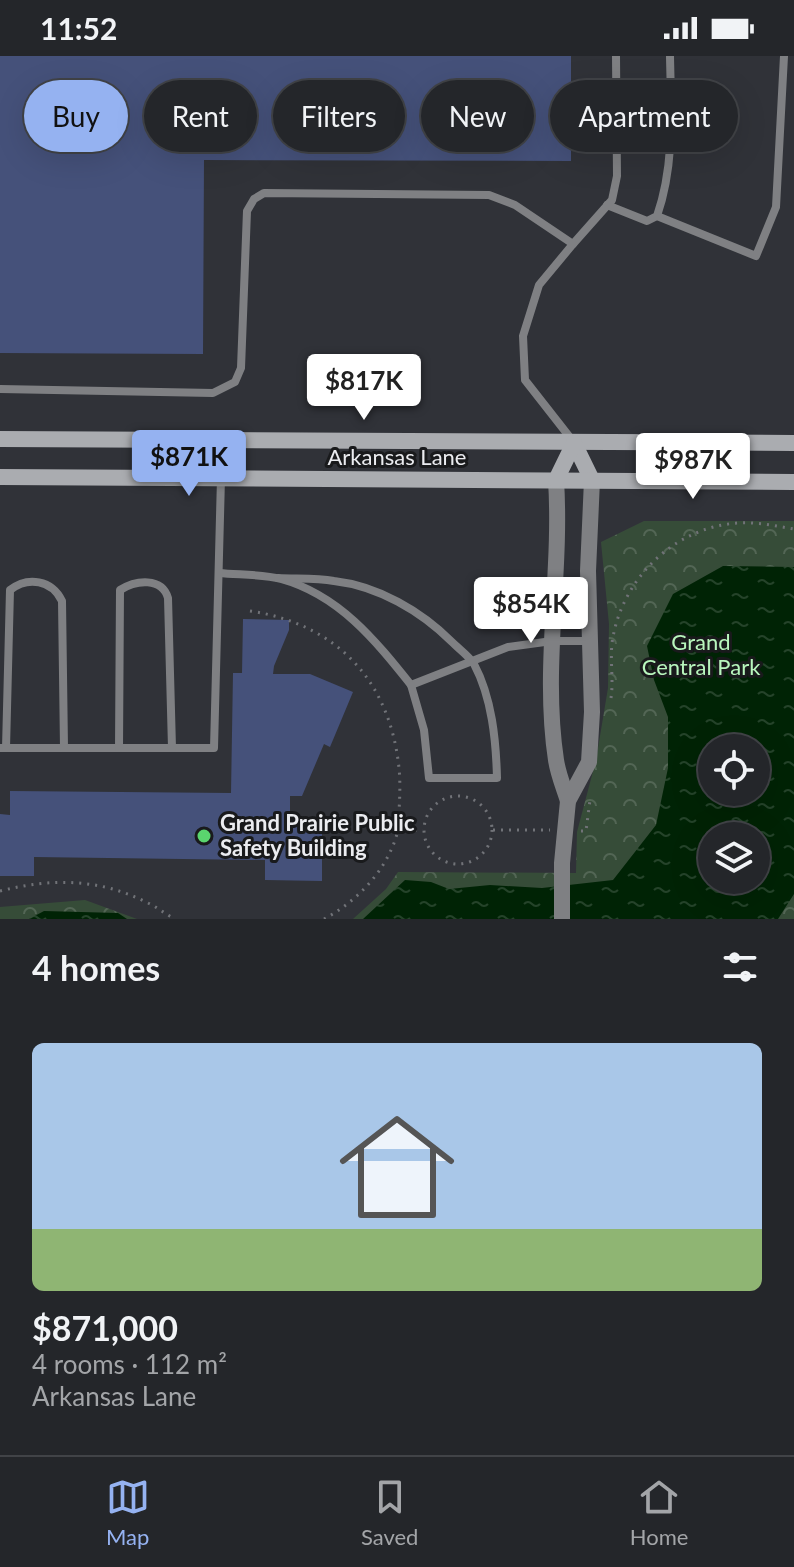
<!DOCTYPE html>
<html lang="en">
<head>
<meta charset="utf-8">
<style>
  body { margin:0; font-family:Lato,sans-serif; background:#2c2e32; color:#f1f3f6; height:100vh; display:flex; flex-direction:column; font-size:30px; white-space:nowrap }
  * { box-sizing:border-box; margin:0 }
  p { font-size:26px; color:#a3a5a8 }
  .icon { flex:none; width:44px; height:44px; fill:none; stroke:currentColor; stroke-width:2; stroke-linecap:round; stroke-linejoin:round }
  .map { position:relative; height:863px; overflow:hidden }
  .panel { display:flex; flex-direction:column; background:#24262a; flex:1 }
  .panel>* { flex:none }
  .top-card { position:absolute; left:24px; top:24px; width:746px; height:72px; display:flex; gap:16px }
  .controls { position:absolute; left:698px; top:678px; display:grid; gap:16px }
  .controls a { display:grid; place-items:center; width:72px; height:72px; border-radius:50%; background:#24262a; box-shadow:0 8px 32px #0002,0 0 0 2px #414347; font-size:40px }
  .price { position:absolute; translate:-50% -68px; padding:0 18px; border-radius:8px; background:#fff; color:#222; font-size:26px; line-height:52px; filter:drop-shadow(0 2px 4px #0008) }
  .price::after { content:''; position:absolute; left:50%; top:48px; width:24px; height:18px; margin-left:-12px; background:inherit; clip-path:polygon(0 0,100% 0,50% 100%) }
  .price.on { background:#95b2f1; color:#111 }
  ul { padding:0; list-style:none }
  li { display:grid; align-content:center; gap:16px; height:424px; padding:0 32px }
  li span { display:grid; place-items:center; height:248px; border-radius:12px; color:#555 }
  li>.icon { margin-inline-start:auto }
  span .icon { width:144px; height:144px; fill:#fffc; stroke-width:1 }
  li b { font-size:34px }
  h2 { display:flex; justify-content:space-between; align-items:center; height:96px; padding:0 32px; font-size:34px }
  .pill { padding:0 28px; border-radius:36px; background:#24262a; box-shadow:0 8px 32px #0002,0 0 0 2px #414347; font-size:28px; line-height:72px }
  .pill.on { background:#95b2f1; color:#111 }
  .status { display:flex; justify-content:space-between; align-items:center; height:56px; padding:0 40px; background:#24262a; direction:ltr }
  .status svg { height:22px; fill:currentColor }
  .dock { display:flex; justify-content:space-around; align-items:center; height:112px; border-top:2px solid #414347; background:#24262a; font-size:22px; color:#a3a5a8 }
  .dock a { display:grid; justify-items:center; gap:4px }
  .dock .on { color:#95b2f1 }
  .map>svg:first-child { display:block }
  .park { fill:url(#park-crowns); fill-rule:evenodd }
  .water { fill:url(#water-ripples); fill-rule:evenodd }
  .building { fill:#45517a }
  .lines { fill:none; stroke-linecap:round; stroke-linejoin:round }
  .path { stroke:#717378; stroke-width:3; stroke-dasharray:2 6; stroke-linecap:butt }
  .service { stroke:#7f8083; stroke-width:8 }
  .minor { stroke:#7f8083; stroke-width:16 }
  .secondary { stroke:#aaacb0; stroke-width:16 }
  .poi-dot { fill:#5ad56e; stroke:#191a1c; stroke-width:3 }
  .labels { text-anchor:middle; stroke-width:6; stroke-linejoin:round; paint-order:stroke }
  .street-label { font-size:22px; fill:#ebecf0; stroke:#191a1c }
  .park-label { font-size:22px; fill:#b8f6bd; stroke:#191a1c }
  .poi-label { font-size:22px; font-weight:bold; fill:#ebecf0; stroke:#191a1c; text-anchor:start }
</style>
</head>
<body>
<div class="status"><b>11:52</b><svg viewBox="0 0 49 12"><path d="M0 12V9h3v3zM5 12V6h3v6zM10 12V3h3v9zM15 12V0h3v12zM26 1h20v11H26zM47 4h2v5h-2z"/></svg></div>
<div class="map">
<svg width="794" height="863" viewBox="0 0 794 863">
  <defs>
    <pattern id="park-crowns" width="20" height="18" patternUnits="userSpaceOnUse" patternTransform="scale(2)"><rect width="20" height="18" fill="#364c38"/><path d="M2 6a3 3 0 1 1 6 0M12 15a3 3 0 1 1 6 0" fill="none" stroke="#536655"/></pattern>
    <pattern id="water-ripples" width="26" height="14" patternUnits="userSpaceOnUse" patternTransform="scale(2)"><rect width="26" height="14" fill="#002305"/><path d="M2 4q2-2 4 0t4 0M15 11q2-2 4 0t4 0" fill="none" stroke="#25432a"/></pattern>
  </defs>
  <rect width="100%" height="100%" fill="#303238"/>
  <g class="park">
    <path d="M644,465H794V863H353L386,833L398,816L576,817L577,776L596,704L608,632L609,568L601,486ZM712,692H756V736H712ZM712,780H756V824H712Z"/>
    <path d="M85,844L137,863H0V851Z"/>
  </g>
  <g class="water">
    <path d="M723,510L794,511V838L778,863H363L405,824L431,826L449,833L490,829L542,832L613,824L656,769L668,712V661L654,624L647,590L673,538ZM712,692H756V736H712ZM712,780H756V824H712Z"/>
    <path d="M44,855L118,857L127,863H29Z"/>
  </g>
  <g class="building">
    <path d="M0,0H571V105L204,104L203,298L0,297Z"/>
    <path d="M243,563L289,564V574L274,610L273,618H310L353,636L330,691L324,688L302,740H290V762L322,763V825L265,824V804L34,801V820H0V758L10,759V735L231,737L233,617H242Z"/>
  </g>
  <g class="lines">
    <g class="path">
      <path d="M250,555C337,568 390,625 399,712C401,732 399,753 398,774"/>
      <path d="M611,642C614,622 609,601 613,581C624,520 677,470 739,467C758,466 776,470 794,473"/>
      <circle cx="458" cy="774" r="34"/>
      <path d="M493,774H550"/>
      <path d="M581,775H586L590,744"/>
      <path d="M0,835C52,822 99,822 148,847C157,851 165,858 175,863"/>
      <path d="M324,863C358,845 389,812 398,774H423"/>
    </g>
    <g class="service">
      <path d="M607,149L647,165L657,160C675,108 671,54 670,0"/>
      <path d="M657,160L756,200L776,151L784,0"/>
      <path d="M0,333L213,337L235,326L241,312L247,155L254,143L264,137L489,139L515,149L573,188L612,144L617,120L616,0"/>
      <path d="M572,384L525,324L523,280L539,229L573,188"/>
      <path d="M219,517C239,519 262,518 281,523C339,539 375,584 411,629L508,591L552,585H590"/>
      <path d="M278,522C297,523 316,522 334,525C378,530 421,555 452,586C459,593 469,600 474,608C492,642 496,684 497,722H429L424,674L411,629"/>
      <path d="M0,692H214L221,422"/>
      <path d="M6,692L10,534C28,520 52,524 62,545L64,692"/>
      <path d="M119,692L120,534C136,524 162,521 168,542L172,692"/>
    </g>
    <g class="minor">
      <path d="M556,424C562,517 542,611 556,704C558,718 564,732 568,745"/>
      <path d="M562,863V807L568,745L589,706L592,656L588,515L592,424"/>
    </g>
    <g class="secondary">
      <path d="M0,383L794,387"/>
      <path d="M574,387L592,424"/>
      <path d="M0,421L794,426"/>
      <path d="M556,424L574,387"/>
    </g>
  </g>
  <circle class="poi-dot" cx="204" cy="780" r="8"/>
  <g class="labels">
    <g class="street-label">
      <text x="397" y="409">Arkansas Lane</text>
    </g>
    <g class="park-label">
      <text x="701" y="594">Grand<tspan x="701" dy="25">Central Park</tspan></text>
    </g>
    <g class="poi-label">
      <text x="220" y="775">Grand Prairie Public<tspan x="220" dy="25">Safety Building</tspan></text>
    </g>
  </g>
</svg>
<div class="controls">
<a><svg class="icon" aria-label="locate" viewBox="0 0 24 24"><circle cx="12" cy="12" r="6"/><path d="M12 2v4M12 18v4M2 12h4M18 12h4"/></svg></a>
<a><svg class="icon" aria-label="layers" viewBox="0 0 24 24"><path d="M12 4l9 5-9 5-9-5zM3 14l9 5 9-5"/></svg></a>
</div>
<b class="price" style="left:364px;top:366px">$817K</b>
<b class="price on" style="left:189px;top:442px">$871K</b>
<b class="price" style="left:693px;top:445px">$987K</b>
<b class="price" style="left:531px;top:589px">$854K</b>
<div class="top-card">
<a class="pill on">Buy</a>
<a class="pill">Rent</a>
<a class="pill">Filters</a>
<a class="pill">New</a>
<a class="pill">Apartment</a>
</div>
</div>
<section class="panel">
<h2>4 homes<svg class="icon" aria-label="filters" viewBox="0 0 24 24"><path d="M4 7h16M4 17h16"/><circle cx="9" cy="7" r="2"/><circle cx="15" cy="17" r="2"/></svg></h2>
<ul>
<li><span style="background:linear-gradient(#a9c7e8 75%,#8fb573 0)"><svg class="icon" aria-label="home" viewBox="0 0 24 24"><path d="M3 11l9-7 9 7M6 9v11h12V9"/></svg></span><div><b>$871,000</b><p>4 rooms · 112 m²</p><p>Arkansas Lane</p></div></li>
</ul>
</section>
<nav class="dock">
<a class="on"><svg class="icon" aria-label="map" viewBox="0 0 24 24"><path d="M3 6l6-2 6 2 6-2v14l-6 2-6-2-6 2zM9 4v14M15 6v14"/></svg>Map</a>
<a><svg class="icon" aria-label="saved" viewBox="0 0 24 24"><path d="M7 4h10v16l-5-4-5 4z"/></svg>Saved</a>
<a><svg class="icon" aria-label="home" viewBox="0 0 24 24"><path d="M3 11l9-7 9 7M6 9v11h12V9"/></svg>Home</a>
</nav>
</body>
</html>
